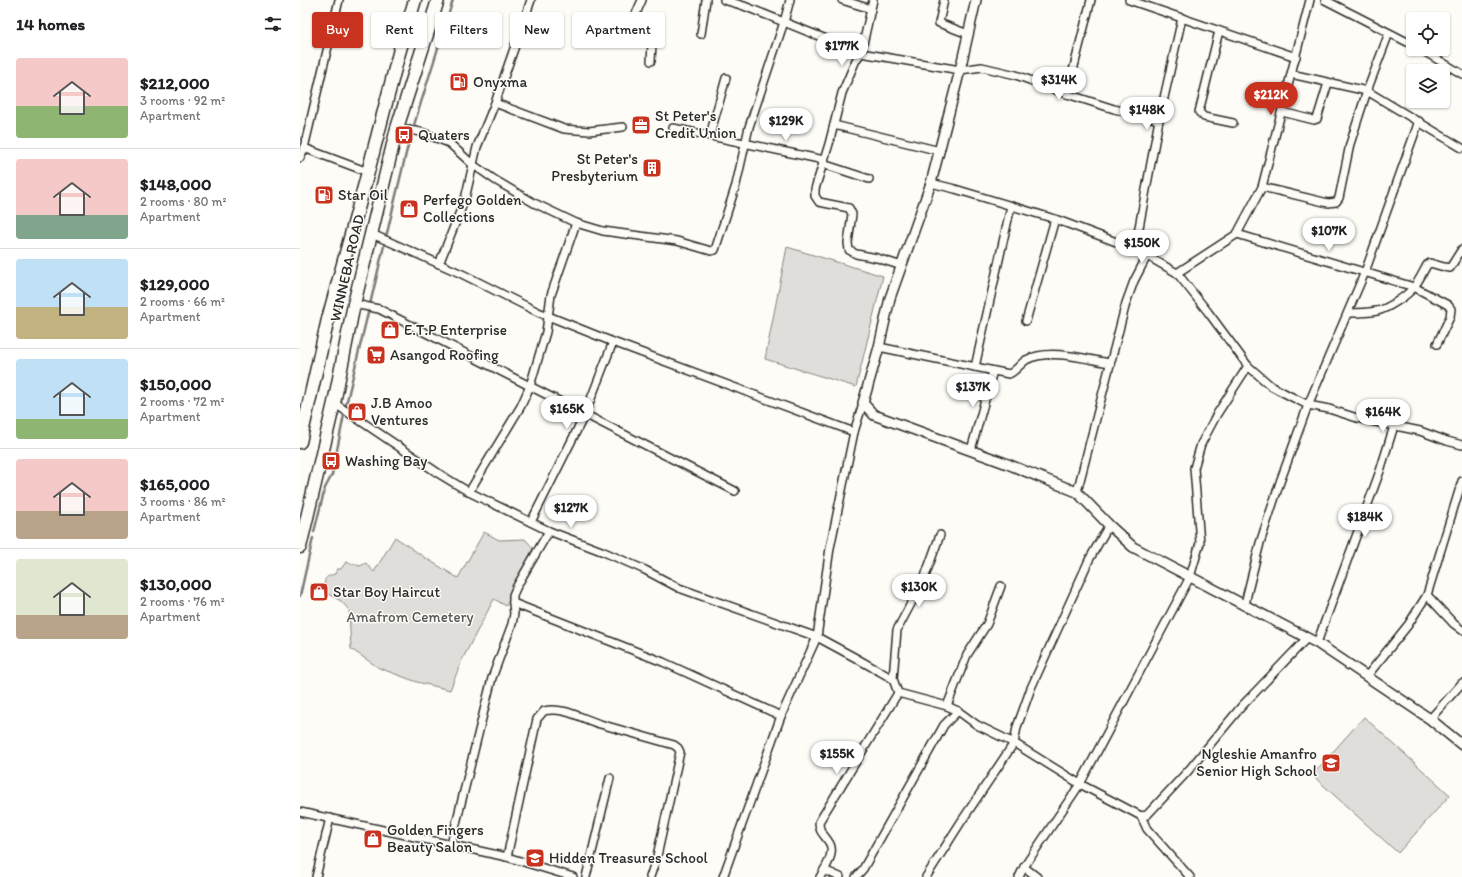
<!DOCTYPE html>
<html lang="en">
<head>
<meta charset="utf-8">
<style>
  body { margin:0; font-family:Itim,sans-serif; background:#f6f6f6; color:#202124; height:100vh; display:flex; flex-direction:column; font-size:15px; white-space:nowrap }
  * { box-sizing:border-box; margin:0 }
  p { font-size:13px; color:#757577 }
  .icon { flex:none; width:22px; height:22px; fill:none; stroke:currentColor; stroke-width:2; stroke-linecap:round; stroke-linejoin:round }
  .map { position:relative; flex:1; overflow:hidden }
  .details { display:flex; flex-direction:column; background:#fff; width:300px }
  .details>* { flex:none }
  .hud { position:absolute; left:12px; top:12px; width:380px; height:36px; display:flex; gap:8px }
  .fabs { position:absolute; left:1106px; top:12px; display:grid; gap:8px }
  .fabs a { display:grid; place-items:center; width:44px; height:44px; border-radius:4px; background:#fff; box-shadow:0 1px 3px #0004; font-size:20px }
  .price { position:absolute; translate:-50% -34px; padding:0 9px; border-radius:14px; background:#fff; color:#222; font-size:13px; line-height:26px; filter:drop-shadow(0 1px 2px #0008) }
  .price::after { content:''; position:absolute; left:50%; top:24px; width:12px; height:9px; margin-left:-6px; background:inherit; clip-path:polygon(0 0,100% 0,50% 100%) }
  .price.current { background:#c8321e; color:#fff }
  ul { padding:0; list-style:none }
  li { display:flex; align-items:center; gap:12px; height:100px; padding:0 16px }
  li+li { border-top:1px solid #e0e0e0 }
  li span { display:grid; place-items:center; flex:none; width:112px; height:80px; border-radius:4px; color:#555 }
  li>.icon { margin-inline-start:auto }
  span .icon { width:48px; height:48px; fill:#fffc; stroke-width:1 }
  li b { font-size:17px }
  h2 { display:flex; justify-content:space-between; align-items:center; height:48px; padding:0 16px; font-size:17px }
  .chip { padding:0 14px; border-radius:4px; background:#fff; box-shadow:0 1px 3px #0004; font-size:14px; line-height:36px }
  .chip.current { background:#c8321e; color:#fff }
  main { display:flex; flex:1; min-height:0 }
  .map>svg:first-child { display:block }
  .green { fill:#dfdeda; stroke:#858482 }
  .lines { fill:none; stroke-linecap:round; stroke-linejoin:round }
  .stream { stroke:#7e7d7b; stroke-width:2.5 }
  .street-casing { stroke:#2b2b2b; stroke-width:10 }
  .secondary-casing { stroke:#2b2b2b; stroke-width:12 }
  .highway-casing { stroke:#2b2b2b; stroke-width:15 }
  .street { stroke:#fdfcf7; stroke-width:7 }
  .secondary { stroke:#fdfcf7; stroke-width:9 }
  .highway { stroke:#fdfcf7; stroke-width:12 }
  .labels { text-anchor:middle; stroke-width:3; stroke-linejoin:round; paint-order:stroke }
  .poi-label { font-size:15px; fill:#2b2b2b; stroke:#fdfcf7; text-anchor:start }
  .street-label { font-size:15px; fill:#2b2b2b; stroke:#fdfcf7 }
  .park-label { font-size:15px; fill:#585857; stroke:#fdfcf7 }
</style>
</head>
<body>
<main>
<section class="details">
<h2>14 homes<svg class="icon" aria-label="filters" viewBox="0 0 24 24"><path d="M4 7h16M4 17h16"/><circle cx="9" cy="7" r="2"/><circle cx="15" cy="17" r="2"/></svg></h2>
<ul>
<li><span style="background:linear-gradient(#f6c9c9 60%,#8fb573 0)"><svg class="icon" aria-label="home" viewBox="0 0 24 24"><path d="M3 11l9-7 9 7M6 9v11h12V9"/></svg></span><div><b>$212,000</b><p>3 rooms · 92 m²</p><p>Apartment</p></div></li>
<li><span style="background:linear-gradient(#f6c9c9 70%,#7fa58c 0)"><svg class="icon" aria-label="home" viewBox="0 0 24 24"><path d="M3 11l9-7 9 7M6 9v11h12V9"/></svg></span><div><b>$148,000</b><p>2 rooms · 80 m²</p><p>Apartment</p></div></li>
<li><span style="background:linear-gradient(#bfe0f5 60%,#c2b280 0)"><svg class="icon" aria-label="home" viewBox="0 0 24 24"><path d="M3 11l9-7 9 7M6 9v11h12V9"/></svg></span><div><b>$129,000</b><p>2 rooms · 66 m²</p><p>Apartment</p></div></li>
<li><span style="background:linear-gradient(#bfe0f5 75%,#8fb573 0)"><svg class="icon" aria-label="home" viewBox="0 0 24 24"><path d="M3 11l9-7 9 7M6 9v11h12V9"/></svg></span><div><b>$150,000</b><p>2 rooms · 72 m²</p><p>Apartment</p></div></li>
<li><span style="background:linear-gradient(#f6c9c9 65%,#b9a48a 0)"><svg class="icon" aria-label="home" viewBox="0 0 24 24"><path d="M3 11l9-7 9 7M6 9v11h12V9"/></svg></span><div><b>$165,000</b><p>3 rooms · 86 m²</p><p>Apartment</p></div></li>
<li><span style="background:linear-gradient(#dfe7d0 70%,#b9a48a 0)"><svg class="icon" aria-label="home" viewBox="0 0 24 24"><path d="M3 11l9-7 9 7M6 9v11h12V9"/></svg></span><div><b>$130,000</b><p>2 rooms · 76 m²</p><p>Apartment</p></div></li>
</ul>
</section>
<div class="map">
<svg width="1162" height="877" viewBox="0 0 1162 877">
  <rect width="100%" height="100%" fill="#fdfcf7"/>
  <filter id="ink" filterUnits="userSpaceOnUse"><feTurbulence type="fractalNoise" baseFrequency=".025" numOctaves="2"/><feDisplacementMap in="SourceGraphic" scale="8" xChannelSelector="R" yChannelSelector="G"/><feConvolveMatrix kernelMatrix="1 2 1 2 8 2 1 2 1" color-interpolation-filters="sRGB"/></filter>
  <g filter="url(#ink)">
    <g class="green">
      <path d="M487,247L583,276L556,387L465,359Z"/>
      <path d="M184,532L199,540L225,539L233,548L206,606L194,599L162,660L150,690L117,682L79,668L51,649L49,610L41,601L28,594C23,582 22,577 35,574L37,569H41L46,562L60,566L66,563L74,572L95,537L124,557L158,578Z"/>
      <path d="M1064,717L1150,795L1098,853L1012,775Z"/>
    </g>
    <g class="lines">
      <g class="stream">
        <path d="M14,532L25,488L32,475L46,405L109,141L153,0"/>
        <path d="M0,596L13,538"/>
      </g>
      <g class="street-casing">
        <g id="street">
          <path d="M342,0L335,16L334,25L348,37L352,44L351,61"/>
          <path d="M424,0L444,6L561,53L660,70L682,67L716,75L767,94L814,109L859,120"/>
          <path d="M542,0L571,9"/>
          <path d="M573,0L561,53L556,60L542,93L529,144L515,189V196L519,202L549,208L552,214L548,243L549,250L556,254L577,258L602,266"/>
          <path d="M644,0L639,23L668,34"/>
          <path d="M829,0L996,57"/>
          <path d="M1025,0L1113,45"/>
          <path d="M919,31L899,112L904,117L933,123"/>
          <path d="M401,34L406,0"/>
          <path d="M1120,49L1162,74"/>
          <path d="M991,74L1067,91L1162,148"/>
          <path d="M767,94L791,0"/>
          <path d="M195,103L264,129L289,131L323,127"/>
          <path d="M982,112L1014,120L1017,119L1028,83"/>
          <path d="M534,125L640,151"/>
          <path d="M97,128L121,132L149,143L172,164L195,180L234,203L276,223L303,231L377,241L411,251L415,250L436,185L449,127L484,22L490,0"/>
          <path d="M373,128L524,160"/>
          <path d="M410,135L426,78"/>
          <path d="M4,148L68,172"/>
          <path d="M0,158L4,148L39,0"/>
          <path d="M523,164L569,179"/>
          <path d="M631,183L655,189L755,219L835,249L877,273L908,312L948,366L971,386L990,396L1008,405L1029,409L1057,418L1120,431L1147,441L1162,445"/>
          <path d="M962,187L1028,203L1036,202L1039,198L1050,144L1067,91L1089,33"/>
          <path d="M72,234L162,274L238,312L313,342L554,432"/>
          <path d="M937,234L1114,287L1148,305L1151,309L1150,317L1137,344"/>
          <path d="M835,249L859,120L882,18"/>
          <path d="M139,264L165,199L177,147L195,103L231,0"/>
          <path d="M877,273L937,234L962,187L1010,0"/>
          <path d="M54,304L79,309L435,491"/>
          <path d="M1048,313C1058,313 1067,313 1077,311C1087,309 1107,296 1114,287C1119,281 1123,272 1127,265L1130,263L1144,267L1150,268L1162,249"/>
          <path d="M726,321L755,219"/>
          <path d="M579,347L709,374C716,371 720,364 726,360C749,348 786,359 810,363"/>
          <path d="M675,367L711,206"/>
          <path d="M34,403L141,475L169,492L249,531L304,552L345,570L379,588L517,637L554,657L593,679L598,693L647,706L658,711L677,725L714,743L780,784L841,816L847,815L888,771L941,707L1007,638"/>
          <path d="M671,450L693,371"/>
          <path d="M169,492L221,406L230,386L246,332L251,295L276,223"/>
          <path d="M777,492L826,303L834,281L847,256"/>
          <path d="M231,522L285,414L313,342"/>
          <path d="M249,531L217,586L213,595V603L363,662L481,716"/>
          <path d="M1127,595L1154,624L1162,630"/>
          <path d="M945,606L947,595L960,543L980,482L1008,405L1065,272L1119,121"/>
          <path d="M1017,643L1080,471L1094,426"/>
          <path d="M1067,676L1108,625L1127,595L1162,481"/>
          <path d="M593,679L597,630L624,579L640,535"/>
          <path d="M647,706L667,655L687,624L701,586"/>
          <path d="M1130,719L1162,683"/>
          <path d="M0,812L207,857L273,877"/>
          <path d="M841,816L847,829L890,877"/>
          <path d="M151,844L192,678L212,624L214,614L213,603"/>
          <path d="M207,857L237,719L244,711C262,706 283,719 300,724C325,731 350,738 374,745L378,748L380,752L357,856L350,877"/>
          <path d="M724,867L737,877"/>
          <path d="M524,870L540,877"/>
          <path d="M16,877L30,818"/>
          <path d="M286,877L310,778"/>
          <path d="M423,877L481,716L517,637L530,548L554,432L563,403"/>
          <path d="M520,877C525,869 535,854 530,844C525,834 519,834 519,822L598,693"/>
          <path d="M556,877L563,869L644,725L658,711"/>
          <path d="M626,877L661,822L714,743L717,727L731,688L789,560L809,525"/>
          <path d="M719,877L724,867L780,784L890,577L900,543L894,468L901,444L917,414L948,366"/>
        </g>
      </g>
      <g class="secondary-casing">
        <path id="secondary" d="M676,0L660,70L631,183L590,298L579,347L563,403L574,415L705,463L777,492L809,525L833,547L1017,643L1130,719L1162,745"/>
      </g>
      <g class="highway-casing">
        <g id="highway">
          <path d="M0,442L28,319L68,172L99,53L115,0"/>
          <path d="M0,547L34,403L54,304L97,128L138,0"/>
        </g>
      </g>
      <use href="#street" class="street"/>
      <use href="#secondary" class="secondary"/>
      <use href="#highway" class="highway"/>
    </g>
  </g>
  <defs>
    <g id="fuel-square" transform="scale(1)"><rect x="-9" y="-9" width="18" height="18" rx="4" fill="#c8321e" stroke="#fdfcf7"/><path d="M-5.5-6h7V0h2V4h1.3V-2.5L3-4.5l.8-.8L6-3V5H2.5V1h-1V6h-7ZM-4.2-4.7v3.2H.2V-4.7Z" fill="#fff"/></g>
    <g id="office-square" transform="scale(1)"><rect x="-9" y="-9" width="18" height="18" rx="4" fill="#c8321e" stroke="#fdfcf7"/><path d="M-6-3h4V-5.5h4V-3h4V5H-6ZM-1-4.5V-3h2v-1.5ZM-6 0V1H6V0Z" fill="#fff"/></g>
    <g id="bus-square" transform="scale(1)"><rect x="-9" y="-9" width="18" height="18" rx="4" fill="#c8321e" stroke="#fdfcf7"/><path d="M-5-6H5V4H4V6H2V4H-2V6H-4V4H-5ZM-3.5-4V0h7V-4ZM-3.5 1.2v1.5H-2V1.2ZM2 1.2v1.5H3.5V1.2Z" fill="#fff"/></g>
    <g id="building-square" transform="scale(1)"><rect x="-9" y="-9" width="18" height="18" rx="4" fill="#c8321e" stroke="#fdfcf7"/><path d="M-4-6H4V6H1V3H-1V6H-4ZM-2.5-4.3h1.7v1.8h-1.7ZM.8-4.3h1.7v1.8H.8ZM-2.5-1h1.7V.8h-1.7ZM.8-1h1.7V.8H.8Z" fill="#fff"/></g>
    <g id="shop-square" transform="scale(1)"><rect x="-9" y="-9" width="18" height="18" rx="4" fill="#c8321e" stroke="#fdfcf7"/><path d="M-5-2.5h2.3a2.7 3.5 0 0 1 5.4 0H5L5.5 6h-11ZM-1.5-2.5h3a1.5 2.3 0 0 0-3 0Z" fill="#fff"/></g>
    <g id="supermarket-square" transform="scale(1)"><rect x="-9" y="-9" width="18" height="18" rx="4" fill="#c8321e" stroke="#fdfcf7"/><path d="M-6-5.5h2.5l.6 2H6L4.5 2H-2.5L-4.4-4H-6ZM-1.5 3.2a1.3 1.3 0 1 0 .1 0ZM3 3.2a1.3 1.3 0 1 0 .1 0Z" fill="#fff"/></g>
    <g id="school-square" transform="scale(1)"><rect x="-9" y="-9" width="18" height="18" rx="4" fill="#c8321e" stroke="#fdfcf7"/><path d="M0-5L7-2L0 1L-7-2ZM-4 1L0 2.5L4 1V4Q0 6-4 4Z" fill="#fff"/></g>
  </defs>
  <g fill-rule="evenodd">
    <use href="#fuel-square" x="159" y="82"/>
    <use href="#office-square" x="341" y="125"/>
    <use href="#bus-square" x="104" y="135"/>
    <use href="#building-square" x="352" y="168"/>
    <use href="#fuel-square" x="24" y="195"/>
    <use href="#shop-square" x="109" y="209"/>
    <use href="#shop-square" x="90" y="330"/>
    <use href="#supermarket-square" x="76" y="355"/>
    <use href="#shop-square" x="57" y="412"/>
    <use href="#bus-square" x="31" y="461"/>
    <use href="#shop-square" x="19" y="592"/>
    <use href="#school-square" x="1031" y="763"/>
    <use href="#shop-square" x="73" y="839"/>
    <use href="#school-square" x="235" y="858"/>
  </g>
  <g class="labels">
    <g class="poi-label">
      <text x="173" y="87">Onyxma</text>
      <text x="355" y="121">St Peter's<tspan x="355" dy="17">Credit Union</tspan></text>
      <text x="118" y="140">Quaters</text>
      <text x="338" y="164" text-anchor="end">St Peter's<tspan x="338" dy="17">Presbyterium</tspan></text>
      <text x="38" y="200">Star Oil</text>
      <text x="123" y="205">Perfego Golden<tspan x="123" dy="17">Collections</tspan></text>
      <text x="104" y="335">E.T.P Enterprise</text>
      <text x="90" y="360">Asangod Roofing</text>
      <text x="71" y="408">J.B Amoo<tspan x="71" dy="17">Ventures</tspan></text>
      <text x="45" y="466">Washing Bay</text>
      <text x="33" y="597">Star Boy Haircut</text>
      <text x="1017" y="759" text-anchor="end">Ngleshie Amanfro<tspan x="1017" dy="17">Senior High School</tspan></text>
      <text x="87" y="835">Golden Fingers<tspan x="87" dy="17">Beauty Salon</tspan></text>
      <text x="249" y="863">Hidden Treasures School</text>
    </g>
    <g class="street-label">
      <text transform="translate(47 268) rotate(-77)" y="5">WINNEBA ROAD</text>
    </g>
    <g class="park-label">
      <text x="110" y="622">Amafrom Cemetery</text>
    </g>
  </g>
</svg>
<div class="fabs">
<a><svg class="icon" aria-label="locate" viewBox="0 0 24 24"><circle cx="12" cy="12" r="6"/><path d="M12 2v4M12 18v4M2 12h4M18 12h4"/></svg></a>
<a><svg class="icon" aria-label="layers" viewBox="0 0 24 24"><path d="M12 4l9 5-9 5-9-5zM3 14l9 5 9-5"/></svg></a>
</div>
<b class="price" style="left:542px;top:67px">$177K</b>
<b class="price" style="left:759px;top:101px">$314K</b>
<b class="price current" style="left:971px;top:116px">$212K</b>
<b class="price" style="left:847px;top:131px">$148K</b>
<b class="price" style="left:486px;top:142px">$129K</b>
<b class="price" style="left:1029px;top:252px">$107K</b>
<b class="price" style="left:842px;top:264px">$150K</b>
<b class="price" style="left:673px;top:408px">$137K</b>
<b class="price" style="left:267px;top:430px">$165K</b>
<b class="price" style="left:1083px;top:433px">$164K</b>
<b class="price" style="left:271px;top:529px">$127K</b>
<b class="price" style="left:1065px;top:538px">$184K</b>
<b class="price" style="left:619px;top:608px">$130K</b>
<b class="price" style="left:537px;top:775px">$155K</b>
<div class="hud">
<a class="chip current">Buy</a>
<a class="chip">Rent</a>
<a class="chip">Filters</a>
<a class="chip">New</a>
<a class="chip">Apartment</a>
</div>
</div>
</main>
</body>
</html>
